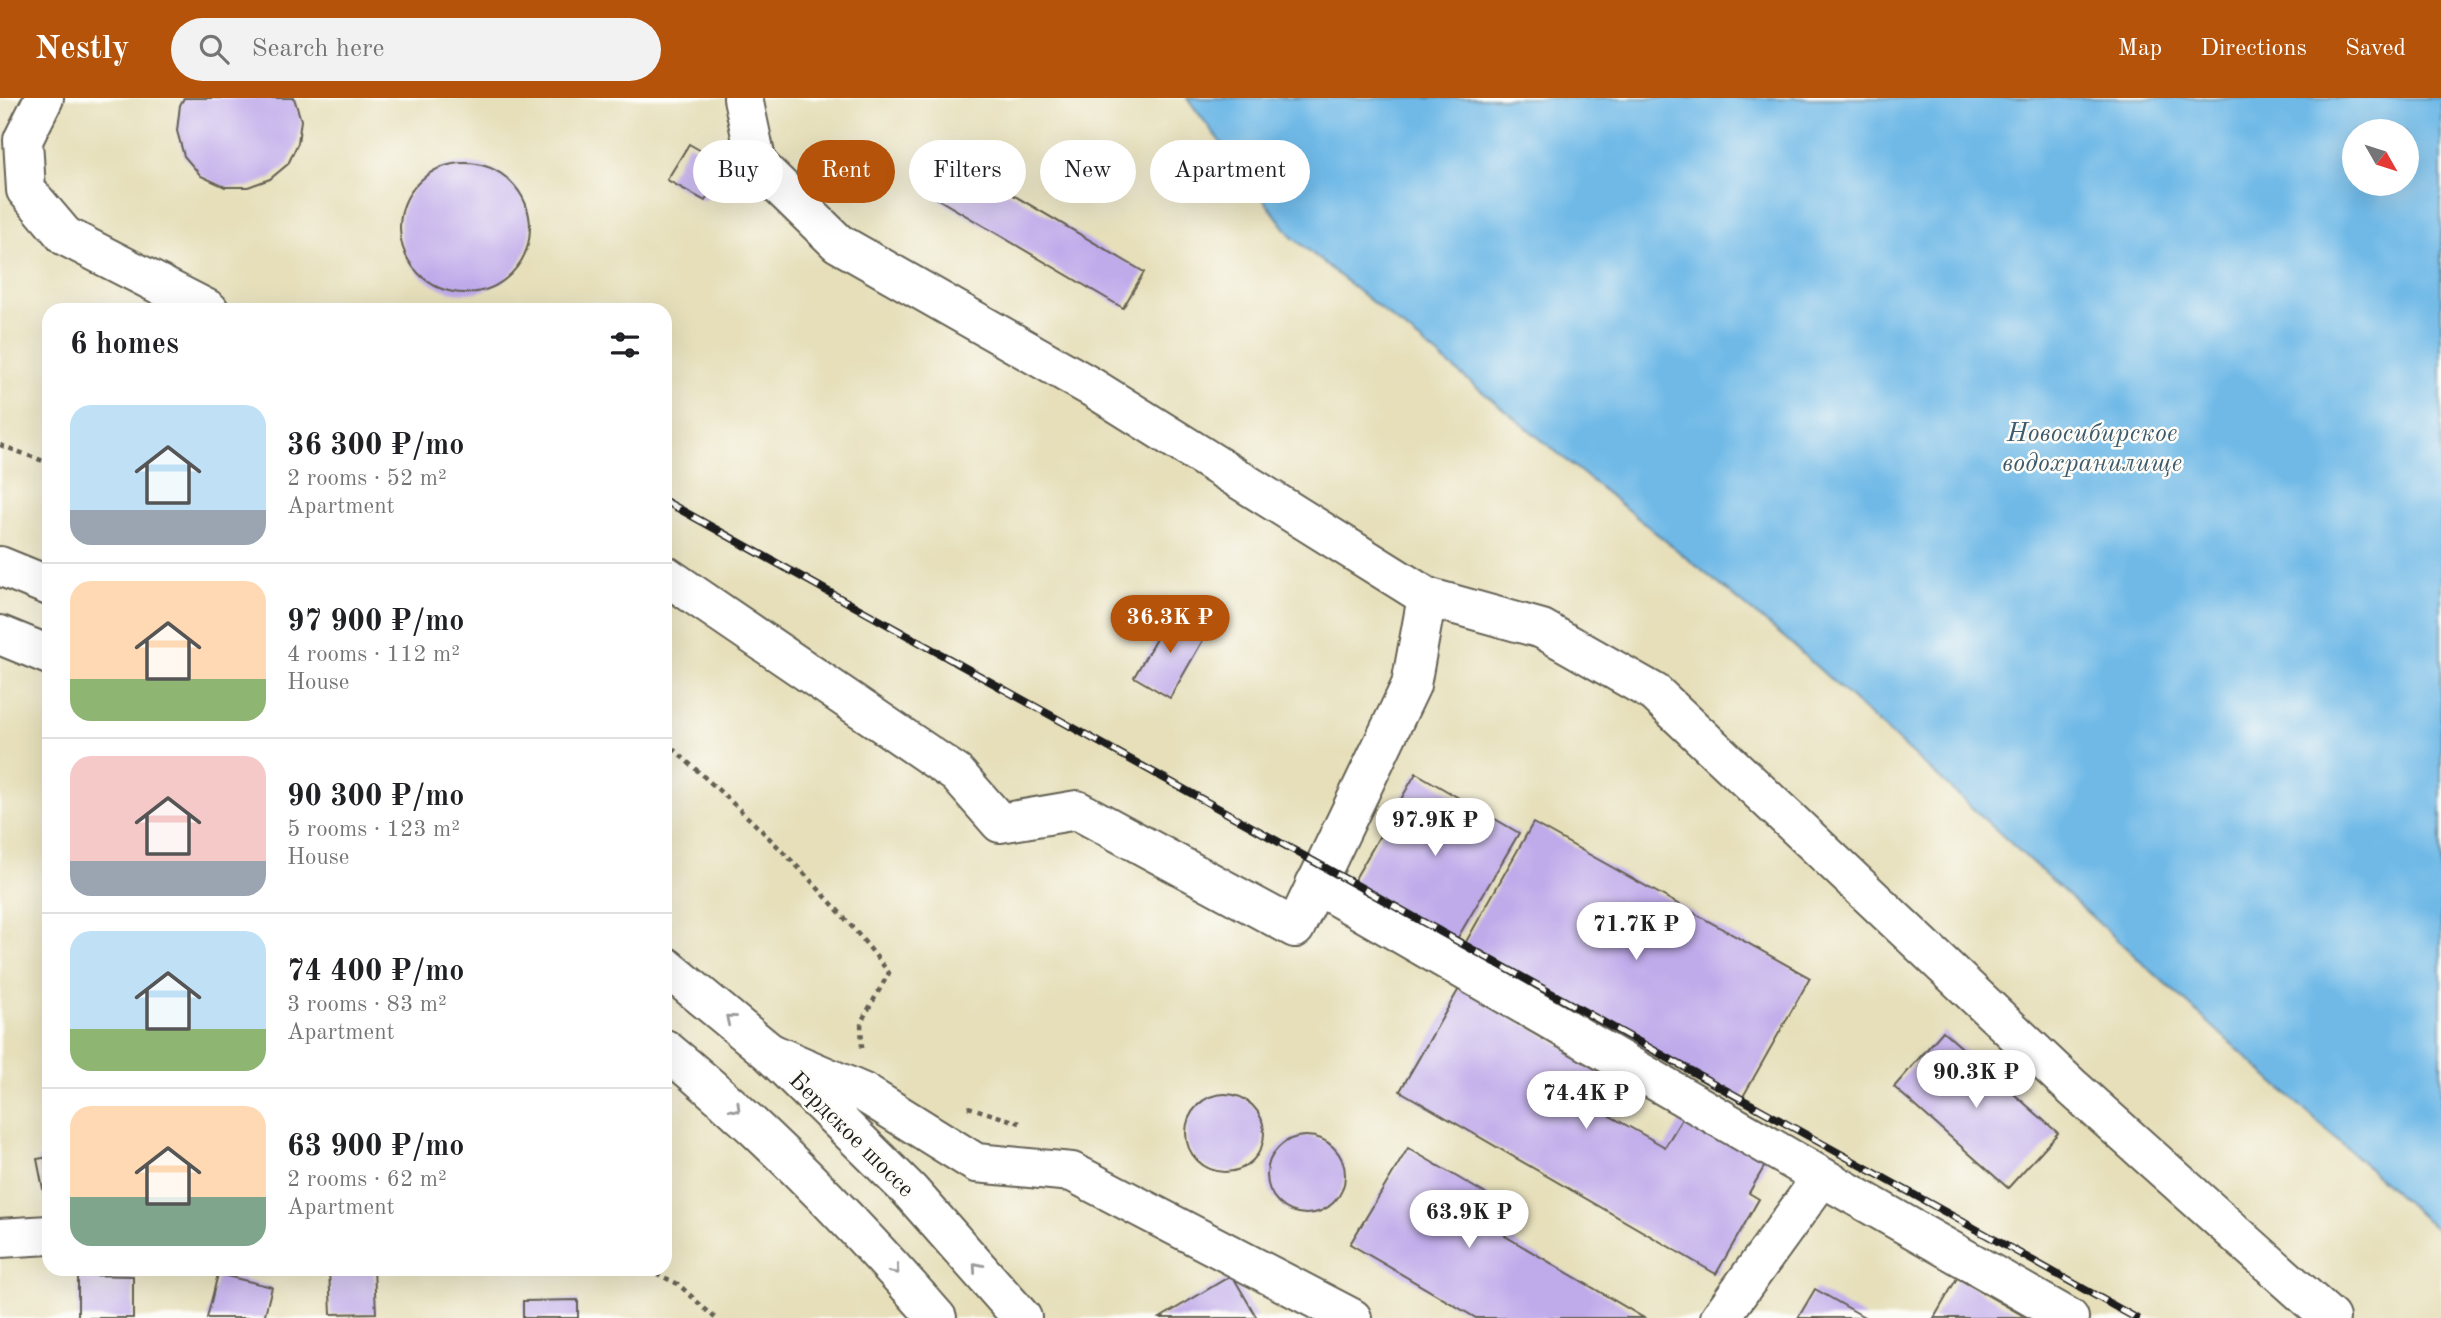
<!DOCTYPE html>
<html lang="en">
<head>
<meta charset="utf-8">
<style>
  body { margin:0; font-family:"Old Standard TT",serif; background:#f2f2f2; color:#202124; height:100vh; display:flex; flex-direction:column; font-size:26px; white-space:nowrap }
  * { box-sizing:border-box; margin:0 }
  p { font-size:23px; color:#757577 }
  .icon { flex:none; width:38px; height:38px; fill:none; stroke:currentColor; stroke-width:2; stroke-linecap:round; stroke-linejoin:round }
  .map { position:relative; flex:1; overflow:hidden }
  .side { position:absolute; left:42px; top:205px; width:630px; height:973px; display:flex; flex-direction:column; background:#fff; border-radius:21px; box-shadow:0 7px 28px #0002 }
  .side>* { flex:none }
  .banner { position:absolute; left:693px; top:42px; width:665px; height:63px; display:flex; gap:14px }
  .needle { width:46px; rotate:129deg }
  .fabs { position:absolute; left:2342px; top:21px; display:grid; gap:14px }
  .fabs a { display:grid; place-items:center; width:77px; height:77px; border-radius:50%; background:#fff; box-shadow:0 7px 28px #0002; font-size:35px }
  .price { position:absolute; translate:-50% -60px; padding:0 16px; border-radius:24px; background:#fff; color:#222; font-size:23px; line-height:46px; filter:drop-shadow(0 2px 4px #0008) }
  .price::after { content:''; position:absolute; left:50%; top:42px; width:21px; height:16px; margin-left:-10px; background:inherit; clip-path:polygon(0 0,100% 0,50% 100%) }
  .price.on { background:#b45309; color:#fff }
  ul { padding:0; list-style:none }
  li { display:flex; align-items:center; gap:21px; height:175px; padding:0 28px }
  li+li { border-top:2px solid #e0e0e0 }
  li span { display:grid; place-items:center; flex:none; width:196px; height:140px; border-radius:21px; color:#555 }
  li>.icon { margin-inline-start:auto }
  span .icon { width:84px; height:84px; fill:#fffc; stroke-width:1 }
  li b { font-size:30px }
  h2 { display:flex; justify-content:space-between; align-items:center; height:84px; padding:0 28px; font-size:30px }
  .pill { padding:0 24px; border-radius:32px; background:#fff; box-shadow:0 7px 28px #0002; font-size:24px; line-height:63px }
  .pill.on { background:#b45309; color:#fff }
  header { display:flex; align-items:center; gap:42px; box-sizing:border-box; height:98px; padding:0 35px; background:#b45309; color:#fff }
  header strong { font-size:33px }
  nav { display:flex; gap:38px; margin-inline-start:auto; font-size:24px }
  .search { width:490px; height:63px; background:#f2f2f2; display:flex; align-items:center; gap:18px; box-sizing:border-box; padding:0 24px; border-radius:38px; color:#757577; font-size:26px }
  .map>svg:first-child { display:block }
  .water { fill:#6fb9e7; stroke:#466a82; stroke-width:2; fill-rule:evenodd }
  .building { fill:#bfaaea }
  .lines { fill:none; stroke-linecap:round; stroke-linejoin:round }
  .minor-casing { stroke:#636053; stroke-width:42 }
  .highway-casing { stroke:#636053; stroke-width:42 }
  .path { stroke:#636053; stroke-width:4.5; stroke-dasharray:5 5; stroke-linecap:butt }
  .minor { stroke:#fff; stroke-width:38 }
  .highway { stroke:#fff; stroke-width:38 }
  .rail-casing { stroke:#1c1c1c; stroke-width:8 }
  .rail { stroke:#fdfcf7; stroke-width:5; stroke-dasharray:16; stroke-linecap:butt }
  .oneway { stroke:#999 }
  .labels { text-anchor:middle; stroke-width:5; stroke-linejoin:round; paint-order:stroke }
  .street-label { font-size:24px; fill:#1c1c1c; stroke:#fdfcf7 }
  .water-label { font-size:26px; font-style:italic; fill:#3d5b6d; stroke:#fdfcf7 }
</style>
</head>
<body>
<header>
<strong>Nestly</strong>
<div class="search"><svg class="icon" aria-label="search" viewBox="0 0 24 24"><circle cx="10" cy="10" r="6"/><path d="M15 15l6 6"/></svg>Search here</div>
<nav><a>Map</a><a>Directions</a><a>Saved</a></nav>
</header>
<div class="map">
<svg width="2441" height="1220" viewBox="0 0 2441 1220">
  <rect width="100%" height="100%" fill="#fdfcf7"/>
  <filter id="ink" filterUnits="userSpaceOnUse"><feTurbulence type="fractalNoise" baseFrequency=".0143" numOctaves="2"/><feDisplacementMap in="SourceGraphic" scale="14" xChannelSelector="R" yChannelSelector="G"/><feConvolveMatrix kernelMatrix="1 2 1 2 8 2 1 2 1" color-interpolation-filters="sRGB"/></filter>
  <filter id="wash" filterUnits="userSpaceOnUse"><feTurbulence type="fractalNoise" baseFrequency=".00686" numOctaves="4" result="noise"/><feDisplacementMap in="SourceGraphic" scale="28" xChannelSelector="R" yChannelSelector="G"/><feGaussianBlur stdDeviation="1.57" result="paint"/><feColorMatrix in="noise" values="0 0 0 0 0 0 0 0 0 0 0 0 0 0 0 0 0 1.4 0 .05"/><feComposite in="paint" operator="in"/></filter>
  <g filter="url(#wash)">
    <rect width="100%" height="100%" fill="#e6dfba"/>
    <path class="water" d="M1187,0H2441V1136L1785,540L1292,139ZM2354,33H2406V86H2354Z"/>
    <g id="blocks">
      <g class="building">
        <path d="M184,0H294L301,22L298,45L288,66L270,81L248,89H225L201,78L184,58L177,33L180,7Z"/>
        <path d="M689,46L726,67L705,103L667,82Z"/>
        <path d="M957,64L1144,174L1123,210L936,100Z"/>
        <circle cx="465" cy="130" r="65"/>
        <path d="M1171,515L1207,535L1170,600L1134,579Z"/>
        <path d="M1416,675L1519,735L1454,846L1352,786Z"/>
        <path d="M1533,725L1810,880L1740,1004L1463,849Z"/>
        <path d="M1460,889L1629,986L1610,1018L1665,1049L1689,1009L1771,1057L1749,1095L1759,1101L1716,1176L1400,993Z"/>
        <path d="M1943,933L2058,1035L2008,1090L1894,989Z"/>
        <circle cx="1225" cy="1035" r="39"/>
        <circle cx="1306" cy="1077" r="39"/>
        <path d="M1408,1050L1518,1115L1505,1138L1644,1220H1476L1350,1146Z"/>
        <path d="M49,1059V1105L46,1106L37,1061Z"/>
        <path d="M329,1171H374L376,1215L331,1216Z"/>
        <path d="M218,1176L272,1189L264,1220H207Z"/>
        <path d="M78,1177L133,1178V1220H78Z"/>
        <path d="M1232,1177L1257,1220H1160Z"/>
        <path d="M1957,1180L2027,1220H1934Z"/>
        <path d="M1815,1191L1866,1220H1798Z"/>
        <path d="M578,1202V1220H523V1203Z"/>
      </g>
    </g>
  </g>
  <g filter="url(#ink)">
    <use href="#blocks" fill-opacity="0" stroke="#636053" stroke-width="2"/>
    <g class="lines">
      <g class="minor-casing">
        <g id="minor">
          <path d="M44,0L23,42L26,92L65,138L209,212"/>
          <path d="M665,477L957,676L1000,725L1077,712L1295,830L1411,587L1427,499L1093,290L838,145L757,66L743,0"/>
          <path d="M1427,499L1542,531L1655,595L2073,990L2330,1220"/>
          <path d="M1315,786L1822,1079"/>
          <path d="M771,955L864,995L976,1065L1072,1074L1352,1220"/>
          <path d="M0,1140L49,1137"/>
          <path d="M1720,1220L1822,1079L2069,1220"/>
        </g>
      </g>
      <g class="highway-casing">
        <g id="highway">
          <path d="M0,468L49,488"/>
          <path d="M0,537L49,557"/>
          <path d="M665,868L769,954L910,1093L1022,1220"/>
          <path d="M665,951C764,1032 853,1124 937,1220"/>
        </g>
      </g>
      <g class="path">
        <path d="M0,347L49,365"/>
        <path d="M665,644C746,715 824,789 889,875L861,924L862,950"/>
        <path d="M968,1009L1020,1025"/>
        <path d="M647,1171L678,1186L715,1220"/>
      </g>
      <use href="#minor" class="minor"/>
      <use href="#highway" class="highway"/>
      <g class="rail-casing">
        <path id="rail" d="M665,403L2136,1220"/>
      </g>
      <use href="#rail" class="rail"/>
    </g>
    <defs><path id="oneway-chevron" d="M-2-3.5L2.5 0L-2 3.5" fill="none" stroke-width="1.6" stroke-linecap="round" stroke-linejoin="round" transform="scale(1.75)"/></defs>
    <g class="oneway">
      <use href="#oneway-chevron" transform="translate(730 921) rotate(-140)"/>
      <use href="#oneway-chevron" transform="translate(736 1010) rotate(45)"/>
      <use href="#oneway-chevron" transform="translate(977 1169) rotate(-131)"/>
      <use href="#oneway-chevron" transform="translate(895 1172) rotate(49)"/>
    </g>
  </g>
  <g class="labels">
    <g class="street-label">
      <text transform="translate(852 1036) rotate(45)" y="8">Бердское шоссе</text>
    </g>
    <g class="water-label">
      <text x="2092" y="343">Новосибирское<tspan x="2092" dy="30">водохранилище</tspan></text>
    </g>
  </g>
</svg>
<div class="fabs">
<a><svg class="needle" viewBox="-14 -14 28 28"><path d="M0-13l5 13h-10z" fill="#e53935"/><path d="M0 13l5-13h-10z" fill="#757577"/></svg></a>
</div>
<b class="price on" style="left:1170px;top:557px">36.3K ₽</b>
<b class="price" style="left:1435px;top:760px">97.9K ₽</b>
<b class="price" style="left:1636px;top:864px">71.7K ₽</b>
<b class="price" style="left:1976px;top:1012px">90.3K ₽</b>
<b class="price" style="left:1586px;top:1033px">74.4K ₽</b>
<b class="price" style="left:1469px;top:1152px">63.9K ₽</b>
<div class="banner">
<a class="pill">Buy</a>
<a class="pill on">Rent</a>
<a class="pill">Filters</a>
<a class="pill">New</a>
<a class="pill">Apartment</a>
</div>
<section class="side">
<h2>6 homes<svg class="icon" aria-label="filters" viewBox="0 0 24 24"><path d="M4 7h16M4 17h16"/><circle cx="9" cy="7" r="2"/><circle cx="15" cy="17" r="2"/></svg></h2>
<ul>
<li><span style="background:linear-gradient(#bfe0f5 75%,#9aa5b1 0)"><svg class="icon" aria-label="home" viewBox="0 0 24 24"><path d="M3 11l9-7 9 7M6 9v11h12V9"/></svg></span><div><b>36 300 ₽/mo</b><p>2 rooms · 52 m²</p><p>Apartment</p></div></li>
<li><span style="background:linear-gradient(#ffd9b3 70%,#8fb573 0)"><svg class="icon" aria-label="home" viewBox="0 0 24 24"><path d="M3 11l9-7 9 7M6 9v11h12V9"/></svg></span><div><b>97 900 ₽/mo</b><p>4 rooms · 112 m²</p><p>House</p></div></li>
<li><span style="background:linear-gradient(#f6c9c9 75%,#9aa5b1 0)"><svg class="icon" aria-label="home" viewBox="0 0 24 24"><path d="M3 11l9-7 9 7M6 9v11h12V9"/></svg></span><div><b>90 300 ₽/mo</b><p>5 rooms · 123 m²</p><p>House</p></div></li>
<li><span style="background:linear-gradient(#bfe0f5 70%,#8fb573 0)"><svg class="icon" aria-label="home" viewBox="0 0 24 24"><path d="M3 11l9-7 9 7M6 9v11h12V9"/></svg></span><div><b>74 400 ₽/mo</b><p>3 rooms · 83 m²</p><p>Apartment</p></div></li>
<li><span style="background:linear-gradient(#ffd9b3 65%,#7fa58c 0)"><svg class="icon" aria-label="home" viewBox="0 0 24 24"><path d="M3 11l9-7 9 7M6 9v11h12V9"/></svg></span><div><b>63 900 ₽/mo</b><p>2 rooms · 62 m²</p><p>Apartment</p></div></li>
</ul>
</section>
</div>
</body>
</html>
